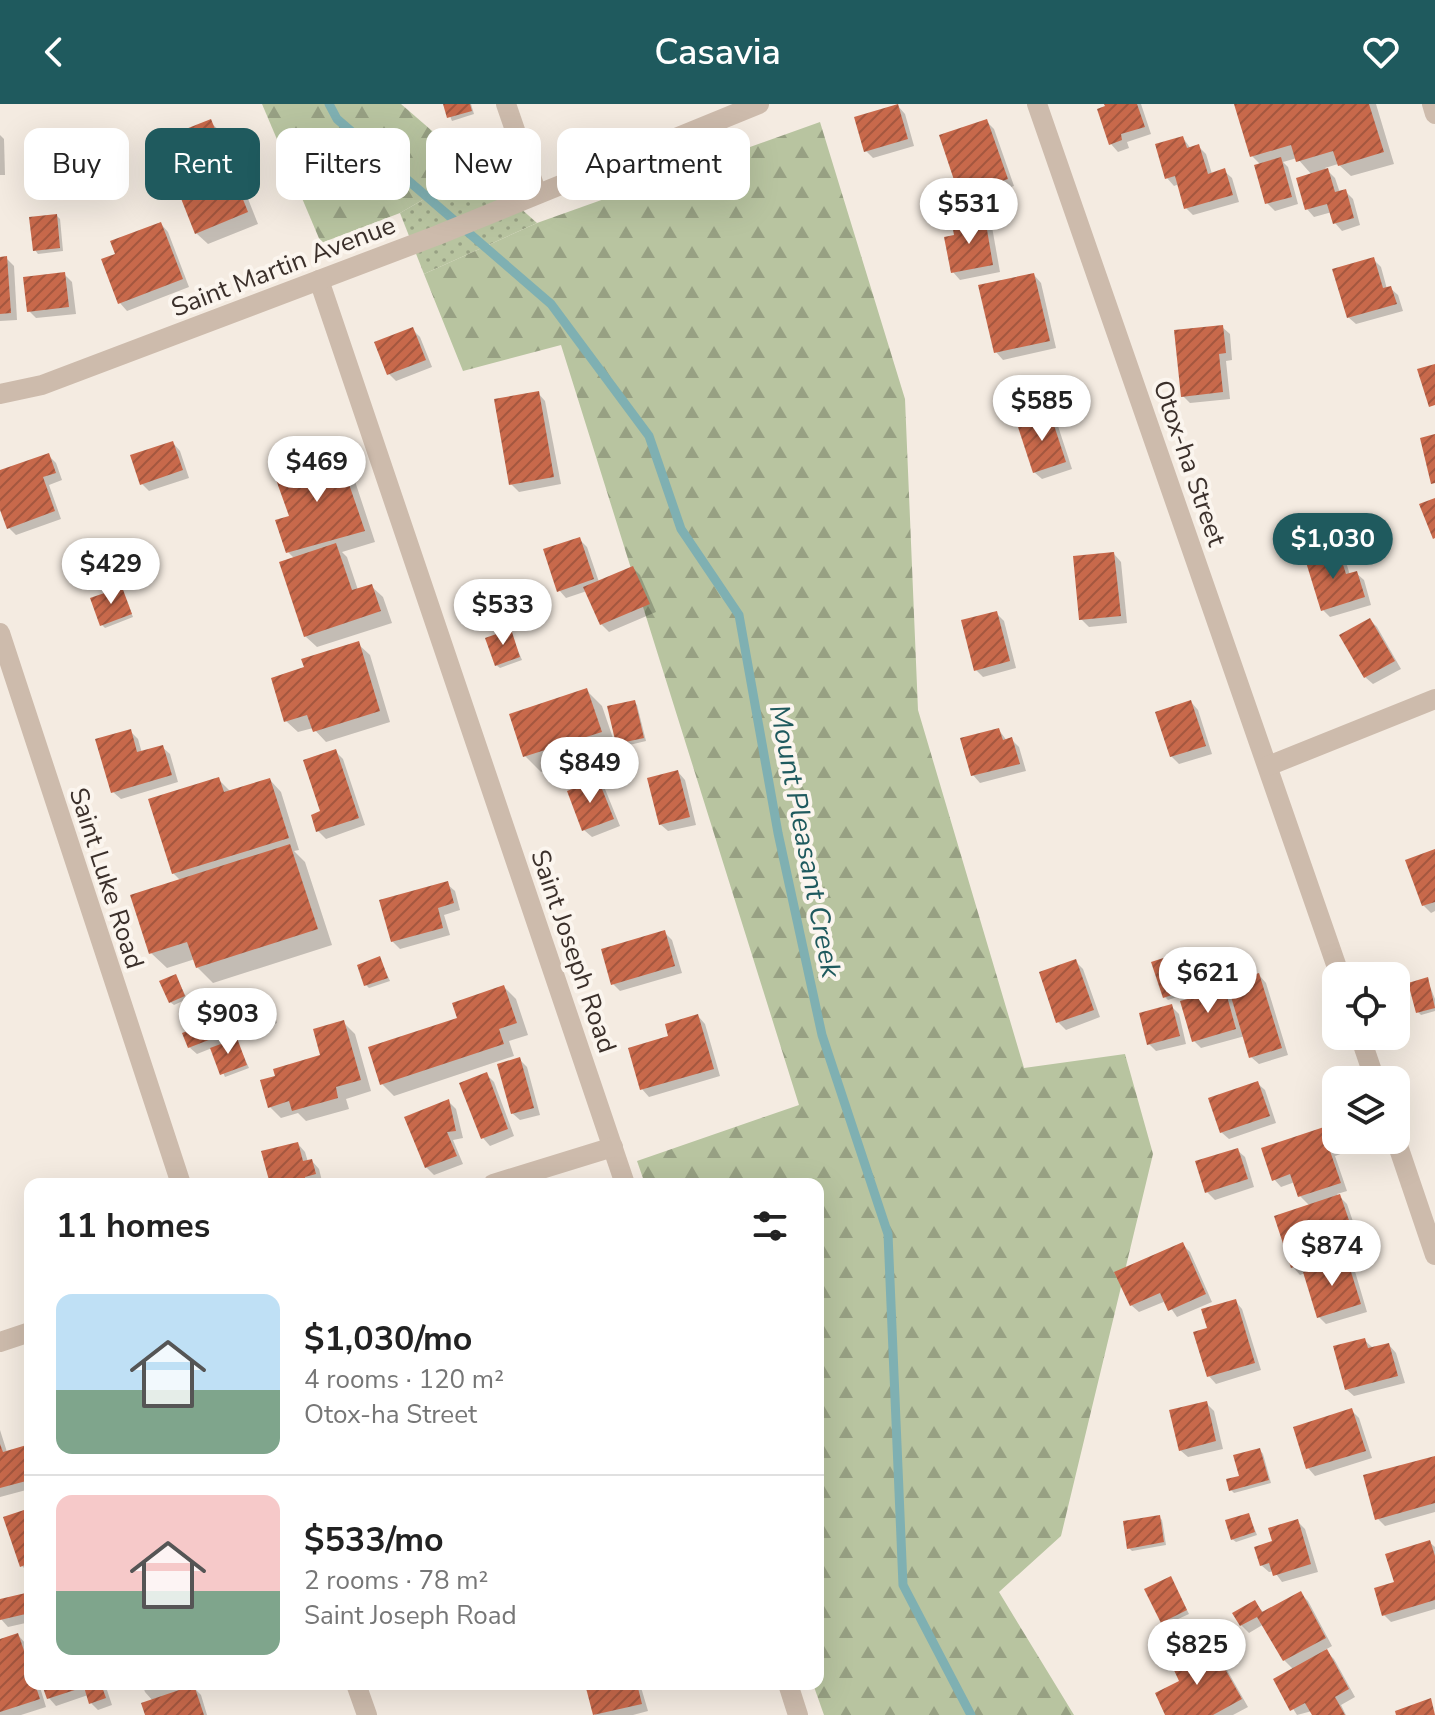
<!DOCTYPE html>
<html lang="en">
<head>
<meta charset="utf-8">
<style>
  body { margin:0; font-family:"Nunito Sans",sans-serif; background:#f6f6f6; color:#222; height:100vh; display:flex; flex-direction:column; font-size:30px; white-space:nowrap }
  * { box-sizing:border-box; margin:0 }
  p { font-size:26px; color:#767676 }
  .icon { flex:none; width:44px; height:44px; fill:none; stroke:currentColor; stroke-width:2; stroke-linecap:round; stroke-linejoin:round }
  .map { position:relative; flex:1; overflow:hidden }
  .drawer { position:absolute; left:24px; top:1074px; width:800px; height:512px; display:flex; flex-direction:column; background:#fff; border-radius:16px; box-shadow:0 8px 32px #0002 }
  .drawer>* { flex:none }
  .top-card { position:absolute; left:24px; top:24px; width:800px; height:72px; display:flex; gap:16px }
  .fabs { position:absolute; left:1322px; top:858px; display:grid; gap:16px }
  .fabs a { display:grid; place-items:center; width:88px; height:88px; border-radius:16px; background:#fff; box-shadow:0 8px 32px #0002; font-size:40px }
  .price { position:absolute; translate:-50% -68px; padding:0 18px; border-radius:28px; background:#fff; color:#222; font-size:26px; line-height:52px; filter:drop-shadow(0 2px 4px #0008) }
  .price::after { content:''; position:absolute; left:50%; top:48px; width:24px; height:18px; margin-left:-12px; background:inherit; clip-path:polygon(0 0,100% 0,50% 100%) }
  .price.current { background:#1f5a5e; color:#fff }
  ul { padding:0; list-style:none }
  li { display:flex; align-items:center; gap:24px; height:200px; padding:0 32px }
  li+li { border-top:2px solid #e0e0e0 }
  li span { display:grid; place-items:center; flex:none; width:224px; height:160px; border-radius:16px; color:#555 }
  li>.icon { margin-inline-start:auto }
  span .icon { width:96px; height:96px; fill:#fffc; stroke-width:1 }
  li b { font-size:34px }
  h2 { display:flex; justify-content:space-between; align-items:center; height:96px; padding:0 32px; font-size:34px }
  .tag { padding:0 28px; border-radius:16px; background:#fff; box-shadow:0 8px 32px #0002; font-size:28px; line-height:72px }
  .tag.current { background:#1f5a5e; color:#fff }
  header { display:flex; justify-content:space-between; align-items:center; height:104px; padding:0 32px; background:#1f5a5e; color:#fff; font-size:36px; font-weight:600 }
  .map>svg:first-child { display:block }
  .grass { fill:url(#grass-dots) }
  .forest { fill:url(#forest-firs) }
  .shadow { fill:#0003 }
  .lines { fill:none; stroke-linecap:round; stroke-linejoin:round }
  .stream { stroke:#7fb0b2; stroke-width:9 }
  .building { fill:url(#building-hatch) }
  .minor { stroke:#cdbbac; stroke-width:20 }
  .labels { text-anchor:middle; stroke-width:8; stroke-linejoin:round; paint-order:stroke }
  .street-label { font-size:26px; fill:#3b302b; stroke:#fbf5ee }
  .water-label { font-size:28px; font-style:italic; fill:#1f5a5e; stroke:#fbf5ee }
</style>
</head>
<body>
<header><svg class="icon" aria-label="back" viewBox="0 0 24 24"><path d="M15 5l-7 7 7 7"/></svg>Casavia<svg class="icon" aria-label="heart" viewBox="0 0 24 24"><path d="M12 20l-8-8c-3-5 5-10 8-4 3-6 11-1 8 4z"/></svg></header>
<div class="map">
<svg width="1435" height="1611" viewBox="0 0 1435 1611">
  <defs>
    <pattern id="grass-dots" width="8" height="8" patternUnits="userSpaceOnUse" patternTransform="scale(2)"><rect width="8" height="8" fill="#b8c4a0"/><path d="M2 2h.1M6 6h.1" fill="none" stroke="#97a083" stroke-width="1.8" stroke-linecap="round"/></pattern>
    <pattern id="forest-firs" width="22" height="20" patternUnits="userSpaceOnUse" patternTransform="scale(2)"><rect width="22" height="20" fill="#b8c4a0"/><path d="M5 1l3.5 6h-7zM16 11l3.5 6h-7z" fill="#97a083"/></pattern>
    <pattern id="building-hatch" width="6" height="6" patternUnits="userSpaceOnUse" patternTransform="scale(2)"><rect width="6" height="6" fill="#c8694b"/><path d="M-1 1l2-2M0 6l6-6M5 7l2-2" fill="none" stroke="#a4573f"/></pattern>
  </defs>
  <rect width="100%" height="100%" fill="#f4ebe1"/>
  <path class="grass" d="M476,65L537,119L424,170L400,109Z"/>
  <g class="forest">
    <path d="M262,0H401L476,65L400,109L321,139Z"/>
    <path d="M820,18L905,295L918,606L1024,964L1125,950L1153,1050L1061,1432L999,1488L1074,1611H824L813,1580H818V1080H645L637,1057L799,1001L561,241L463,267L424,170L537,119Z"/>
  </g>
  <g class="shadow">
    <path d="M445,0H471L474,10L452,17Z"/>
    <path d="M1106,0H1141L1151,30L1127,38L1129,44L1118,48L1111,40Z"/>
    <path d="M1236,0H1376L1394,60L1351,72L1338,60L1325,64L1335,74L1340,89L1345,87L1353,95L1360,121L1342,127L1335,119L1332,108L1314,113L1307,105L1312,71L1297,54L1283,58L1288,63L1298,100L1275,107L1267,99L1261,61L1252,52Z"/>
    <path d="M898,2L905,10L914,42L873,54L865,46Z"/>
    <path d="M210,18L222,29L258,120L208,140L196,129Z"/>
    <path d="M987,18L994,25L1014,82L968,97L961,90Z"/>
    <path d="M0,31L4,35L5,71H0Z"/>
    <path d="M1183,34L1191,45L1199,43L1206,50L1212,70L1224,67L1232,74L1239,98L1193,111L1186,104L1179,80L1174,82L1167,74Z"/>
    <path d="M57,112L60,115L63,147L38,150L35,146Z"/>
    <path d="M984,116L992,123L1000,168L960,176L953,168L956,132Z"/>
    <path d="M161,120L168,128L189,183L127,207L120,199L117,151Z"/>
    <path d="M6,154L14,162L17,216L0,217V155Z"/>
    <path d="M1373,155L1381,163L1387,185L1390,184L1398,191L1403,207L1356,220L1348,213Z"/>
    <path d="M64,170L72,178L76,210L36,214L29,207Z"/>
    <path d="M1034,171L1041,179L1056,244L1003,256L996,248Z"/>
    <path d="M1222,223L1230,230L1232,256L1226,257L1230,295L1190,299L1183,292Z"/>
    <path d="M413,226L420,233L432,263L396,277L389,270Z"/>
    <path d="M538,289L545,297L561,380L519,388L511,380Z"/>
    <path d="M1049,311L1057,319L1072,365L1042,375L1034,368Z"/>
    <path d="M173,339L180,347L189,374L149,387L142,380Z"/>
    <path d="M338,350L350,362L375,438L342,448L347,453L358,486L371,482L383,493L392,519L317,543L305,532L295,455L288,448L291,413Z"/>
    <path d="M48,351L56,359L62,376L49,381L61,415L16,431L9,424L0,400V368Z"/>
    <path d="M580,436L587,443L599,478L633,464L640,471L656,508L609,528L601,520L587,487L566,494L559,486Z"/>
    <path d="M1337,447L1345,455L1350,471L1356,469L1364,476L1371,501L1330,513L1323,506Z"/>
    <path d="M1114,450L1121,458L1127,519L1089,523L1081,515Z"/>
    <path d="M122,485L133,513L105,524L101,520Z"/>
    <path d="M996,509L1004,517L1016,564L983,573L976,566Z"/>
    <path d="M1370,516L1377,523L1401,565L1373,580L1365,573Z"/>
    <path d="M510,528L522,556L500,564L496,561Z"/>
    <path d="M358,540L370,551L390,618L326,638L313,624L298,628L286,617L306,565Z"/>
    <path d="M587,587L602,602L616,643L541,668L525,652Z"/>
    <path d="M634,598L637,601L646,637L621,643L618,639Z"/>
    <path d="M1191,598L1198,606L1212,650L1179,660L1171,652Z"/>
    <path d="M999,626L1007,637L1012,636L1019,643L1026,667L980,679L973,671Z"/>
    <path d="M130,627L138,635L142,649L162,643L170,650L178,678L121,695L113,688Z"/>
    <path d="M335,647L343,655L365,721L326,735L318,727Z"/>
    <path d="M678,668L685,676L696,721L668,727L660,720Z"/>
    <path d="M218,675L230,687L270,676L281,688L299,746L294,747L305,758L332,841L213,879L197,863L195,855L167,864L151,849L181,777L173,769Z"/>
    <path d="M598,677L605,685L620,722L592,733L584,726Z"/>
    <path d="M1435,748V807L1431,809L1423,801Z"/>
    <path d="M447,780L455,787L460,806L444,811L450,831L400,845L392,837Z"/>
    <path d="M664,828L672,836L682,869L620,887L613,880Z"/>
    <path d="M1178,851L1192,888L1168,896L1165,893Z"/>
    <path d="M380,855L390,877L369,884L366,881Z"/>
    <path d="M1076,858L1083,865L1100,913L1066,926L1058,918Z"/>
    <path d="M1259,871L1266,879L1288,951L1259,960L1251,953L1245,932L1201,944L1193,936L1224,887L1234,896Z"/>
    <path d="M176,872L187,895L174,901L170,898Z"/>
    <path d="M1427,875L1435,895V907L1421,911L1418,908Z"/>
    <path d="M504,883L516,895L528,931L509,937L514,952L394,992L382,980L459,915Z"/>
    <path d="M255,888L272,905L277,919L236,935L249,964L225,973L212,944L197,950L189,943L243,908Z"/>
    <path d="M1171,902L1179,910L1186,940L1156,947L1149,940Z"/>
    <path d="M698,912L705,920L720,972L649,993L642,985L671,934Z"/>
    <path d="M343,918L355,930L371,987L346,995L349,1005L306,1017L298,1009L281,1014L270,1003L323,953Z"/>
    <path d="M520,956L527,963L540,1011L520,1016L512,1009Z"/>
    <path d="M487,971L494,978L514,1032L490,1042L483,1034Z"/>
    <path d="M1257,979L1265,986L1276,1019L1229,1035L1221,1028Z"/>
    <path d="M448,997L456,1005L463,1034L453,1036L463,1060L434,1071L426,1063Z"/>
    <path d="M1333,1022L1336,1025V1036H1343L1346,1048L1335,1052L1347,1087L1337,1090L1347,1100L1361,1141L1321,1154L1324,1164L1347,1157L1354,1164L1367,1208L1326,1220L1319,1213L1305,1169L1300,1171L1293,1163L1310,1102L1300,1092L1295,1078L1281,1083L1274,1075Z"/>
    <path d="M298,1040L305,1048L308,1058L312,1057L319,1065L322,1077L311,1080H272Z"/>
    <path d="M1237,1046L1245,1053L1254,1083L1215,1096L1207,1088Z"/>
    <path d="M1182,1140L1190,1148L1212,1198L1177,1213L1166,1197L1139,1208L1131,1201Z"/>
    <path d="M1235,1197L1242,1205L1261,1266L1216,1280L1209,1272V1225Z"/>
    <path d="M1364,1236L1372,1243L1389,1241L1396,1249L1405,1279L1354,1292L1346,1285Z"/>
    <path d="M1206,1299L1214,1307L1223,1345L1188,1353L1180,1346Z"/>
    <path d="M1352,1307L1359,1314L1372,1354L1315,1372L1308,1364Z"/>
    <path d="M0,1326L7,1348L30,1342V1385L0,1393Z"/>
    <path d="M1260,1346L1263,1350L1271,1379L1234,1389L1231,1386Z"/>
    <path d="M1435,1354V1408L1385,1422L1377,1414Z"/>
    <path d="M30,1406V1469H29L22,1462Z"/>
    <path d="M1249,1411L1257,1431L1236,1438L1232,1435Z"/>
    <path d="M1159,1413L1162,1416L1166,1441L1132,1447L1129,1444Z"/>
    <path d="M1298,1418L1305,1425L1318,1468L1282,1478L1274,1467L1269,1468L1261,1461L1274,1439Z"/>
    <path d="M1429,1438L1435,1443V1505L1391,1518L1384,1511Z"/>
    <path d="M1171,1474L1189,1510L1165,1521L1162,1518Z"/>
    <path d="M1300,1489L1308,1497L1332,1542L1325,1546L1334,1555L1355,1593L1341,1601L1346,1611H1314L1312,1607L1297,1611L1275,1576L1294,1566L1284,1556L1264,1520L1249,1529L1241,1521L1255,1499L1264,1509Z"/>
    <path d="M30,1490V1518L8,1523L1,1515L0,1497Z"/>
    <path d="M18,1531L25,1539L30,1553V1580H39L46,1603L21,1611H0V1537Z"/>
    <path d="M1192,1542L1204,1566L1220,1558L1227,1566L1248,1603L1233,1611H1168L1181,1578Z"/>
    <path d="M53,1580H105L112,1601L98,1606L91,1599L88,1591L56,1602L49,1594Z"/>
    <path d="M142,1580H203L193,1583L201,1591L207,1611H147L153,1597L145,1588Z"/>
    <path d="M610,1580H640L648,1607L633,1611H595L589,1586Z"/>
  </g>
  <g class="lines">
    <path class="stream" d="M329,0L337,15L551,200L649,332L681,425L739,511L778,729L822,931L888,1130L903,1481L971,1611"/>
  </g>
  <g class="building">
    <path d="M443,0H470L472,7L447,14Z"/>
    <path d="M898,0L908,35L864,48L854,13Z"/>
    <path d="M1104,0H1137L1145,23L1121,30L1122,36L1109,41L1097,5L1105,2Z"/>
    <path d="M1234,0H1369L1384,48L1338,62L1333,47L1296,58L1291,41L1250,53Z"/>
    <path d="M211,15L248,108L195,130L158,36Z"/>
    <path d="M987,15L1008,75L959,91L939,31Z"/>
    <path d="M1183,32L1187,44L1199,40L1208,70L1225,64L1233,91L1184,105L1175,72L1165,75L1155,40Z"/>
    <path d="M1281,53L1292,93L1265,100L1254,61Z"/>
    <path d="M1328,64L1335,88L1346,85L1354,114L1333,120L1327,100L1305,106L1296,74Z"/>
    <path d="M57,110L60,144L33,147L29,113Z"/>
    <path d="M985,114L993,161L951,169L944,133L954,131L952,120Z"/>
    <path d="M161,118L183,175L118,200L101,155L115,150L110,137Z"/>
    <path d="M7,152L11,209L0,210V153Z"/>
    <path d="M1374,153L1383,184L1391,182L1397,200L1347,214L1332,165Z"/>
    <path d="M65,168L69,203L27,208L23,173Z"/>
    <path d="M1034,169L1050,237L994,249L978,181Z"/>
    <path d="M1223,221L1226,249L1219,250L1223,288L1181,293L1174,226Z"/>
    <path d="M413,223L426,256L387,271L374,238Z"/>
    <path d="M1435,260V301L1429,303L1417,265Z"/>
    <path d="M539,287L554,373L509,381L494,295Z"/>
    <path d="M1050,309L1066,358L1033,369L1017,320Z"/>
    <path d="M1435,330V379L1431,380L1420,334Z"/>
    <path d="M173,337L183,366L140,381L130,351Z"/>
    <path d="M338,348L365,427L286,449L275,416L289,412L274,370Z"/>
    <path d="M49,349L56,369L43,373L55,407L7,425L0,406V366Z"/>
    <path d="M1435,394V434L1433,435L1419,400Z"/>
    <path d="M580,433L594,475L557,488L543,445Z"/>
    <path d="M336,439L352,486L372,480L381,507L304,533L279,458Z"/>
    <path d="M1338,445L1346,470L1357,467L1365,493L1321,507L1305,455Z"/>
    <path d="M1114,448L1121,512L1079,516L1073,452Z"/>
    <path d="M633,462L650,500L600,521L583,483Z"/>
    <path d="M122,483L132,510L100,522L90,494Z"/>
    <path d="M997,507L1010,557L974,567L961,516Z"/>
    <path d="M1370,514L1395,557L1364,574L1339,531Z"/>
    <path d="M511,525L520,553L495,562L485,534Z"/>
    <path d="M359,537L380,607L313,628L307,611L284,618L271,574L304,563L301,555Z"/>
    <path d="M587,584L602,628L523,653L509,610Z"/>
    <path d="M635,596L644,634L616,640L607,602Z"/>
    <path d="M1191,596L1206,642L1170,653L1155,608Z"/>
    <path d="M999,624L1003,636L1012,633L1020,660L971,672L960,634Z"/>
    <path d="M131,625L137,648L163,641L172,671L111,689L95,635Z"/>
    <path d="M336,645L359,714L316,728L311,711L320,707L303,656Z"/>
    <path d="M678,666L690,713L659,721L647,674Z"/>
    <path d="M219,673L224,688L270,674L289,734L172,770L148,695Z"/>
    <path d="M598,675L614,715L582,727L567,687Z"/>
    <path d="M290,740L318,825L196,864L187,838L149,850L130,791Z"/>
    <path d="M1435,745V798L1422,802L1405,756Z"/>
    <path d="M448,777L454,799L438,804L443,824L391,838L379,796Z"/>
    <path d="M665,826L675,862L611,881L601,845Z"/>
    <path d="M1179,849L1190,885L1163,894L1151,858Z"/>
    <path d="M380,852L388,874L364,882L357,861Z"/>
    <path d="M1076,855L1094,906L1056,919L1039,868Z"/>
    <path d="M1259,869L1282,944L1249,954L1227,879Z"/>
    <path d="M176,870L185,892L169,899L159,877Z"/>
    <path d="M1428,873L1435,904L1416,909L1408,879Z"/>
    <path d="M504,881L517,919L499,925L504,940L380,981L368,943L457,914L452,899Z"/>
    <path d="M1225,885L1236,925L1192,938L1180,897Z"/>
    <path d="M255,886L259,897L265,895L271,912L188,944L182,929L240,907L235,893Z"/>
    <path d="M1172,900L1180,932L1147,941L1139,909Z"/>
    <path d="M698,910L714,965L640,986L628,944L668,932L665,920Z"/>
    <path d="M344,916L361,976L336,983L338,994L292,1007L289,997L268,1004L260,976L275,972L273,965L320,951L313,925Z"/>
    <path d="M237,934L247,961L220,971L210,944Z"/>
    <path d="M520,953L534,1004L511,1010L497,960Z"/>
    <path d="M487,968L508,1025L481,1035L459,979Z"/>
    <path d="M1258,977L1270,1012L1220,1029L1208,994Z"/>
    <path d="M449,995L456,1027L447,1028L457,1052L425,1064L404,1013Z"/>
    <path d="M1333,1020L1336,1036L1340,1040L1329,1044L1341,1079L1298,1093L1290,1070L1272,1077L1261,1044Z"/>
    <path d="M298,1038L303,1057L312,1055L316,1070L305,1073L306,1080H270L261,1047Z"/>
    <path d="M1238,1044L1248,1075L1205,1089L1195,1057Z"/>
    <path d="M1340,1090L1355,1134L1315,1147L1318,1155L1291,1164L1274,1112Z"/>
    <path d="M1183,1138L1206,1190L1168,1207L1160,1189L1130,1202L1114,1168Z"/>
    <path d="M1347,1155L1361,1200L1317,1214L1303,1168Z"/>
    <path d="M1236,1195L1255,1259L1207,1273L1193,1228L1207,1224L1201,1205Z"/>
    <path d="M1365,1234L1368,1244L1389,1239L1398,1272L1345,1286L1333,1242Z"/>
    <path d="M1207,1297L1216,1337L1179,1347L1169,1306Z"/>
    <path d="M1352,1304L1366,1347L1306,1365L1293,1323Z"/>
    <path d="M0,1340L3,1348L30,1340V1376L0,1384Z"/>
    <path d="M1260,1344L1269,1376L1229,1387L1226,1375L1239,1372L1233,1351Z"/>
    <path d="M1435,1352V1399L1375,1416L1363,1371Z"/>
    <path d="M30,1404V1459L20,1463L3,1413Z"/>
    <path d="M1249,1409L1255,1428L1231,1436L1225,1416Z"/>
    <path d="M1160,1411L1164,1438L1127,1445L1123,1417Z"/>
    <path d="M1298,1415L1311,1460L1273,1472L1269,1459L1260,1462L1254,1443L1272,1437L1268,1424Z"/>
    <path d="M1430,1436L1435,1452V1496L1382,1512L1374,1484L1394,1478L1385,1450Z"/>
    <path d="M1171,1472L1187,1506L1161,1519L1144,1485Z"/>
    <path d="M1301,1487L1326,1534L1283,1557L1257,1513L1240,1522L1232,1509L1255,1496L1262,1508Z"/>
    <path d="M30,1488V1509L0,1516V1495Z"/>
    <path d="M18,1529L30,1564V1580H35L40,1595L0,1608V1535Z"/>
    <path d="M1192,1540L1204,1566L1220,1556L1242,1595L1213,1611H1165L1155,1589L1179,1577L1167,1551Z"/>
    <path d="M1327,1545L1349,1585L1335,1593L1345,1611H1312L1305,1599L1290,1607L1273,1575Z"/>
    <path d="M47,1580H101L106,1594L89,1600L84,1583L47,1595L42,1581Z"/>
    <path d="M602,1580H637L642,1600L593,1611L586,1584Z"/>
    <path d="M194,1581L204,1611H145L141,1599Z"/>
    <path d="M1431,1594L1435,1611H1396L1395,1607Z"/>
  </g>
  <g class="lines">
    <g class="minor">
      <path d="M506,0L537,90"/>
      <path d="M1037,0L1340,872"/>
      <path d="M1432,0L1435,10"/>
      <path d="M319,176L625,1080"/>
      <path d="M0,290L42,281L438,131L759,0"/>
      <path d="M0,529L181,1080"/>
      <path d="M1268,662L1435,595"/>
      <path d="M1360,932L1375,976"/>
      <path d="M1396,1036L1435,1151"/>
      <path d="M493,1080L613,1043"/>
      <path d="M0,1238L30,1228"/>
      <path d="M356,1580L367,1611"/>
      <path d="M788,1580L798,1611"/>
    </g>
  </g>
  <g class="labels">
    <g class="street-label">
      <text transform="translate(283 162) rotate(-21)" y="9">Saint Martin Avenue</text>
      <text transform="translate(1190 359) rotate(71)" y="9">Otox-ha Street</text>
      <text transform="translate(107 774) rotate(72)" y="9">Saint Luke Road</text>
      <text transform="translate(574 847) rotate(71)" y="9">Saint Joseph Road</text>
    </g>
    <g class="water-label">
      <text transform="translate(806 737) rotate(79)" y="10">Mount Pleasant Creek</text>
    </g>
  </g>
</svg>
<div class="fabs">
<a><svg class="icon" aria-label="locate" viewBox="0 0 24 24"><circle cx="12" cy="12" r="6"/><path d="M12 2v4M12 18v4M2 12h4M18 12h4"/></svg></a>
<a><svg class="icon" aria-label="layers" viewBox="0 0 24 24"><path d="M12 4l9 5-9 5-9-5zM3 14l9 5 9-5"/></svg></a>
</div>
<b class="price" style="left:969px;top:142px">$531</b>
<b class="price" style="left:1042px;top:339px">$585</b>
<b class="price" style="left:317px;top:400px">$469</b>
<b class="price current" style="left:1333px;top:477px">$1,030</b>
<b class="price" style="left:111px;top:502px">$429</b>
<b class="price" style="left:503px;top:543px">$533</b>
<b class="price" style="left:590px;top:701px">$849</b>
<b class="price" style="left:1208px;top:911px">$621</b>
<b class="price" style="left:228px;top:952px">$903</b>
<b class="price" style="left:1332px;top:1184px">$874</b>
<b class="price" style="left:1197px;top:1583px">$825</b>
<div class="top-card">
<a class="tag">Buy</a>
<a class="tag current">Rent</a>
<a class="tag">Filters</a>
<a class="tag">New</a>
<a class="tag">Apartment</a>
</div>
<section class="drawer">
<h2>11 homes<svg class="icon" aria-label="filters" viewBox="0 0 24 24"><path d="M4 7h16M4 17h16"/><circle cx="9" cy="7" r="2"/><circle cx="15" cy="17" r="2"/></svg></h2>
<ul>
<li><span style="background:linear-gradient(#bfe0f5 60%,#7fa58c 0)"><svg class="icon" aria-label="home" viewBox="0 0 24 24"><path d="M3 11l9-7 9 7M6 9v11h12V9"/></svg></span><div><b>$1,030/mo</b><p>4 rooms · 120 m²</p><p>Otox-ha Street</p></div></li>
<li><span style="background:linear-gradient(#f6c9c9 60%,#7fa58c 0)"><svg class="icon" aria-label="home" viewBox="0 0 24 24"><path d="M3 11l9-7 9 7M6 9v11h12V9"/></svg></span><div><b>$533/mo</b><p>2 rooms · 78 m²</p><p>Saint Joseph Road</p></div></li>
</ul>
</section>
</div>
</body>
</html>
